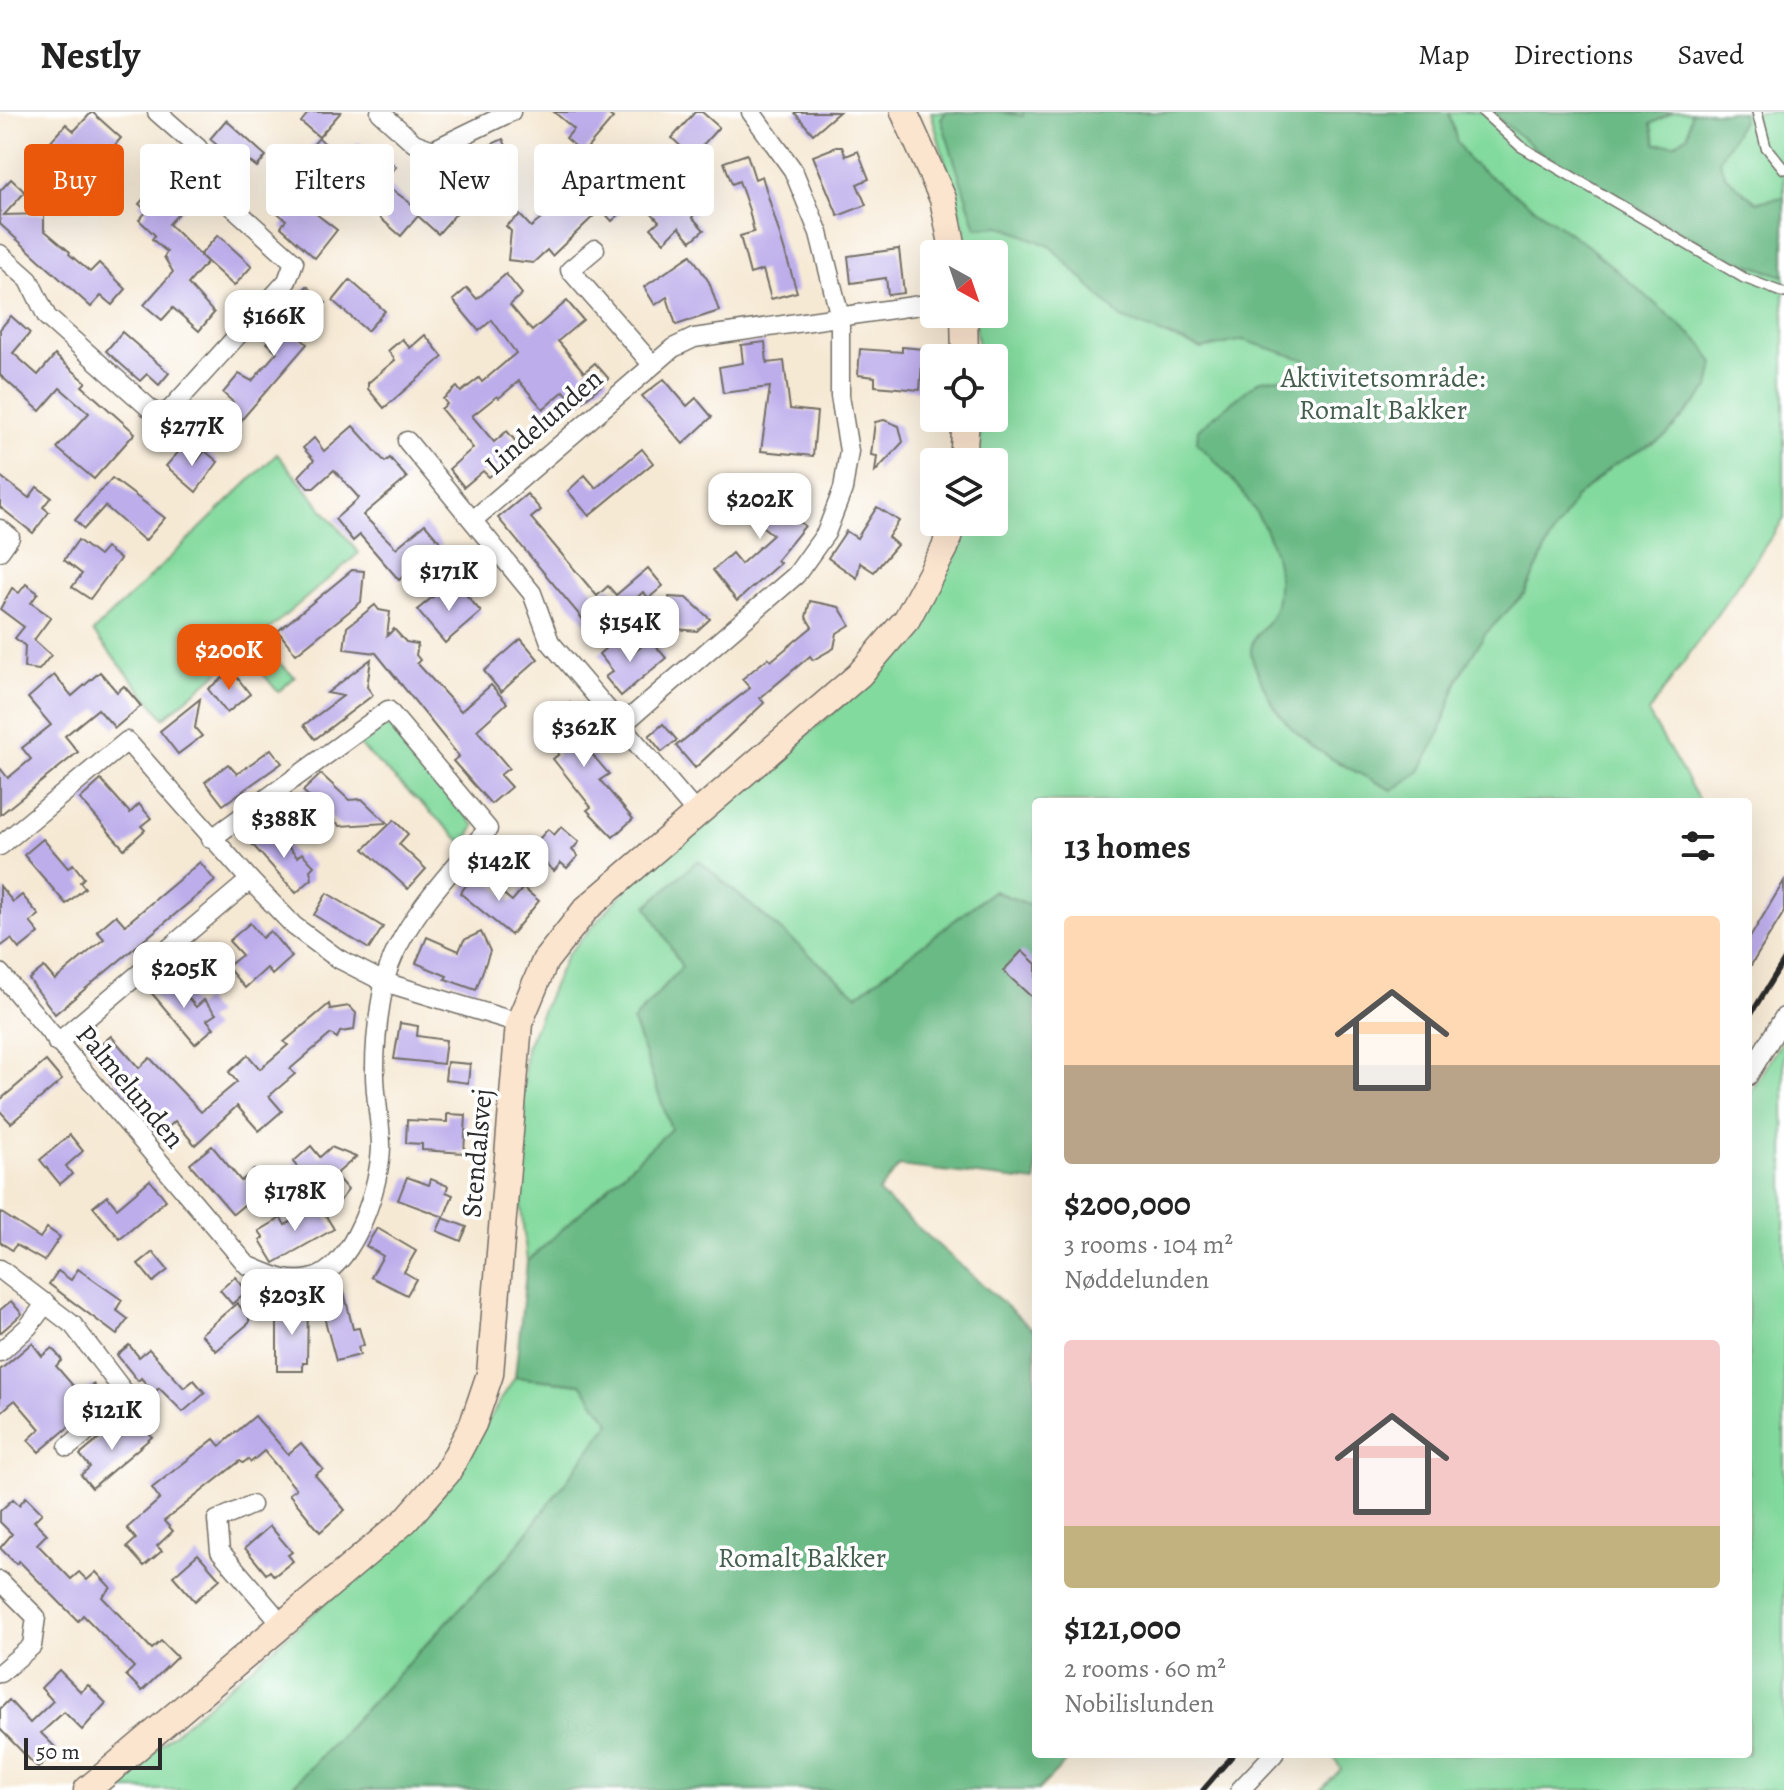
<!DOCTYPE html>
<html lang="en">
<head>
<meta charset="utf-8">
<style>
  body { margin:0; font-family:Alegreya,serif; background:#f6f6f6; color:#222; height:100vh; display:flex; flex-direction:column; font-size:30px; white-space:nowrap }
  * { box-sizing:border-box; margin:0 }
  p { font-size:26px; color:#767676 }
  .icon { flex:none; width:44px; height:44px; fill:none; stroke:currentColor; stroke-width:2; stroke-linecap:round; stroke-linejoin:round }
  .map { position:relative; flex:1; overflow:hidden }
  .panel { position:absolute; left:1032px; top:686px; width:720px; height:960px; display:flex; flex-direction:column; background:#fff; border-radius:8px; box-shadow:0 8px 32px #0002 }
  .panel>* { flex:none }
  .hud { position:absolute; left:24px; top:32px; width:760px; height:72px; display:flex; gap:16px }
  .needle { width:52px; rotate:140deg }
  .tools { position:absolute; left:920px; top:128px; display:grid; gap:16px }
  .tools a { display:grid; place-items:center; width:88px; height:88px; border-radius:8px; background:#fff; box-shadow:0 8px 32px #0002; font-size:40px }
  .scale { position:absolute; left:24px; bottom:20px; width:138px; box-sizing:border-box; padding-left:8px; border:4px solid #2b2b2b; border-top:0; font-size:22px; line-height:28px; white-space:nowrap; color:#2b2b2b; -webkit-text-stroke:6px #fff; paint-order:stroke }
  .price { position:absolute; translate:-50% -68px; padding:0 18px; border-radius:16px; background:#fff; color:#222; font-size:26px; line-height:52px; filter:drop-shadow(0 2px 4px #0008) }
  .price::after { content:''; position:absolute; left:50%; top:48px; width:24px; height:18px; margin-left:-12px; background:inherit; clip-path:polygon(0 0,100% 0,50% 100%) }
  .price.active { background:#ea580c; color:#fff }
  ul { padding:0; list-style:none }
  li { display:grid; align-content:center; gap:16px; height:424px; padding:0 32px }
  li span { display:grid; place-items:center; height:248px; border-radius:8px; color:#555 }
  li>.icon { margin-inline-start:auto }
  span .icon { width:144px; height:144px; fill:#fffc; stroke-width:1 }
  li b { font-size:34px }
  h2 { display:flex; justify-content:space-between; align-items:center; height:96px; padding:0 32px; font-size:34px }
  .tag { padding:0 28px; border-radius:8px; background:#fff; box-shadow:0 8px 32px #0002; font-size:28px; line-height:72px }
  .tag.active { background:#ea580c; color:#fff }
  header { display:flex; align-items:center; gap:48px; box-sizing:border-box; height:112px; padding:0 40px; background:#fff; border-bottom:2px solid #e0e0e0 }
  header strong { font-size:38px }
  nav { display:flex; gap:44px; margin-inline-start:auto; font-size:28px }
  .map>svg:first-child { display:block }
  .green { fill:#83da9e; stroke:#578264; stroke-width:2 }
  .forest { fill:#6aba85; stroke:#4a7258; stroke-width:2 }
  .building { fill:#bdaeeb }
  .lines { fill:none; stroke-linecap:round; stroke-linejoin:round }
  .lane-casing { stroke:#726e66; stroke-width:12 }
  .street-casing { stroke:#726e66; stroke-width:21 }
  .secondary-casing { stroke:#726e66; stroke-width:29 }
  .lane { stroke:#fff; stroke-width:9 }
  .street { stroke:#fff; stroke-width:18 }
  .secondary { stroke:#fce5cf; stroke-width:26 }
  .rail { stroke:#2b2b2b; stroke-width:5 }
  .labels { text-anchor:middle; stroke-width:7; stroke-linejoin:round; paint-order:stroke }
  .park-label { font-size:28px; fill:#45604e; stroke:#fff }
  .street-label { font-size:28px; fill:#2b2b2b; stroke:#fff }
</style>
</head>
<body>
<header>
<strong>Nestly</strong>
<nav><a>Map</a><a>Directions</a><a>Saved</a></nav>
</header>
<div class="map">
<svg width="1784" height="1678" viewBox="0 0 1784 1678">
  <rect width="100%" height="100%" fill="#fff"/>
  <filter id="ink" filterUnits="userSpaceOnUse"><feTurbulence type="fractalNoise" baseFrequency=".0125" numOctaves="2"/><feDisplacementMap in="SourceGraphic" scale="16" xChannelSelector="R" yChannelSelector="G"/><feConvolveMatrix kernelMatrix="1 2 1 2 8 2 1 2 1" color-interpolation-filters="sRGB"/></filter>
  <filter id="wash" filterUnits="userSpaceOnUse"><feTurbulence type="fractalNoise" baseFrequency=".006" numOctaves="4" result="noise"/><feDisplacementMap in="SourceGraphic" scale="32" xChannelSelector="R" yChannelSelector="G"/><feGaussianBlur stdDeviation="1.8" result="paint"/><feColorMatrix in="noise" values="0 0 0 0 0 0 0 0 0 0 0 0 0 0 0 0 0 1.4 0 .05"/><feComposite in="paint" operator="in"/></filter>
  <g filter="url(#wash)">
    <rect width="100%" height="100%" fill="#f6e9d4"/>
    <g class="green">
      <path d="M931,0H1784V407L1648,601L1700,690H1036V795L993,779L857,883L682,855L633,909L672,1017L527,1150L517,1057L526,936L566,844L629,774L870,569C918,518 941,476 965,410H994V350H977L981,306H994V246H979L974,202H994V142H965L964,118Z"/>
      <path d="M277,342L359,441L164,606L93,520Z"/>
      <path d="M256,531L295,565L278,580L245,540Z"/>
      <path d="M381,610H390L475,714L464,732L355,629Z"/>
      <path d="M1784,925V1678H1321L1341,1657L1332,1642H1748V984Z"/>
      <path d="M515,1265L581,1272L611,1311L510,1443L289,1678H108L344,1475L443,1382Z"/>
    </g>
    <g class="forest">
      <path d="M946,0H1002L1023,4V0H1449L1457,30L1470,50L1588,134L1702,232L1714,252L1709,276L1666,324L1612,354L1576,386L1550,428L1525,481L1485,522L1459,565L1439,623L1418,661L1392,678C1338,651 1283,628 1261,568C1258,560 1251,548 1251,540C1251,520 1270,514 1274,499C1294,433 1240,372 1197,331L1198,317L1260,268L1308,263L1313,256L1306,248L1243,228L1202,237L1121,206L1050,134L1001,114L976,116L941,7Z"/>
      <path d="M1490,0H1673L1651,12L1656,32H1675L1688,23L1691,0H1741L1742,9L1719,48L1725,64L1756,90L1784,85V164L1724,144L1545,44Z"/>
      <path d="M698,748L857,883L993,779L1036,795V1070L899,1054L878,1080L1036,1220V1642H1074L1038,1678H289L510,1443L610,1311L581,1272L515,1265L527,1150L671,1017L633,909L682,855L647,794Z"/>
    </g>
    <g id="blocks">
      <g class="building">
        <path d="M92,0L121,26L107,42L96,32L76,55L49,31L66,12L74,19Z"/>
        <path d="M309,0H341L319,25L301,10Z"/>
        <path d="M554,0H605L613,6L583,41L566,26L574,17Z"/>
        <path d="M695,0H702L719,15L692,45L672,26Z"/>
        <path d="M794,0H839L813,22Z"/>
        <path d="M226,8L266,44L257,55L249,49L243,56L210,27Z"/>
        <path d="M319,26L332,38L310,63L298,53L299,48Z"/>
        <path d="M503,27L517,58L482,74L474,58L488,52L481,37Z"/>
        <path d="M358,30L372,42L376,37L396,55L382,70L421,99L448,68L469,87L438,122L418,104L401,124L365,93L371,87L349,68L356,60L342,48Z"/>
        <path d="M836,35H842L846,44L858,39L869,67L857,72L866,93L838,104L813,44Z"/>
        <path d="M747,42L755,67L762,64L797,180L771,187L763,158L750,162L740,124L754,120L749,98L739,69L732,72L724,50Z"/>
        <path d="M625,60L644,81L612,109L601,97L552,144L547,138L533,151L508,148L511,119L506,114L520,103L531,115L586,72L597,84Z"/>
        <path d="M11,67L25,80L4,103L44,102V118L70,140L69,142L90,160L99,151L126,177L112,193L101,184L91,195L0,112V79Z"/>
        <path d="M169,74L188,91L169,112L207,150L188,172L214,201L199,219L173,196L162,208L144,193L173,160L164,145L167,140L152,127L155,123L139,108L147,99L139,92L154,75L162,82Z"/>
        <path d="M674,76L696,101L692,105L704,118L691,129L679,115L664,130L651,116L659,109L649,98Z"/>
        <path d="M289,81L337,118L315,146L281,115L286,108L274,98Z"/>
        <path d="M218,123L252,154L234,174L200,143Z"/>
        <path d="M899,137L904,181L888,183L886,166L851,171L848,144Z"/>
        <path d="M691,143L709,170L719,199L676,213L667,185L655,193L644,175Z"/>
        <path d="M506,162L522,182L510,193L532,219L567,189L583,208L558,229L584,260L595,251L609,267L577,294L564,279L543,297L519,269L499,286L497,284L472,304L494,330L507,319L522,337L489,365L483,359L464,375L449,357L473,336L441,297L447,292L443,287L457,275L461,280L479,266L482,270L516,241L492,208L479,219L453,188L467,176L477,187Z"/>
        <path d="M350,168L385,199L367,219L333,189Z"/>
        <path d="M307,174L326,191L298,224L307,232L237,313L223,301L233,290L223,281L239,262L252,269L277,240L267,231L299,193L297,185Z"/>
        <path d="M11,204L30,221L13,241L38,263L55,243L86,270L82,274L135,321L94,367L57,336L89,301L60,276L40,299L0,263V217Z"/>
        <path d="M122,220L169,261L159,273L147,262L140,269L106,239Z"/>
        <path d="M425,223L443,245L384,296L368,277V271L395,248L388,239L402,227L410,236Z"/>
        <path d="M765,230L767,251L784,249L790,297L817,300L813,344L761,339L770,275L723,281L719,255L743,251L741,233Z"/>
        <path d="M902,235L923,237L920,278L875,274V265L858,263L860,237L902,240Z"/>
        <path d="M664,267L687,294L696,286L712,305L683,332L642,284Z"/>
        <path d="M884,308L899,314L903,330L875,360L877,344L871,343L875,310Z"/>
        <path d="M353,314L385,350L390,346L407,366L363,403L396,436L425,412L442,432L399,468L360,423L353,429L335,407L359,386L334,358L314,376H308L299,364L314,348L303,336L314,326L324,339Z"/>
        <path d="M182,336L197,349L205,339L218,350L196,380L166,354Z"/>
        <path d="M642,337L653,351L589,404L568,379L585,363L596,376Z"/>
        <path d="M0,364L29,386L37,375L51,385L43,395L49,400L33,421L0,395Z"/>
        <path d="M112,366L165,406L145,429L105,394L84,417L75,408Z"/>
        <path d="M758,367L781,385L775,391L805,414L777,448L780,451L737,489L713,458L732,441L741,452L773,423L737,394Z"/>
        <path d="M527,382L541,398L531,406L597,484L608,474L616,483L648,456L663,474L649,486L643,480L597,524L498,406Z"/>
        <path d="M877,395L899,409L888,425L897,433L874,460L860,451L857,466L828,446L846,419L857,426Z"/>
        <path d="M78,428L99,444L106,436L120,447L90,487L72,475L82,462L64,448Z"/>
        <path d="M352,458L364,459L361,490L296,542L278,519Z"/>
        <path d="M26,472L38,481L31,491L51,505L34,528L51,543L39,558L24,556L25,534L15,526L24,515L0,497L12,476L19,481Z"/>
        <path d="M457,472L481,500L445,531L417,498L440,479L444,484Z"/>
        <path d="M669,485L687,486L710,507L697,519L664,516L673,509L667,502Z"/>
        <path d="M810,489L839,495L850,513L837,521L834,536L813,548L810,544L760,586L764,591L695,656L676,634L750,576L742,567L768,546L771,549L812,515L806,505Z"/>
        <path d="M375,493L379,498L390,500L387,524L394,517L406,530L418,532L416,543L420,548L417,551L461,599L491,573L507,591L477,618L509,656L500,663L511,675L491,692L453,649L459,644L376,541L344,537L347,515Z"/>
        <path d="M521,527L538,547L501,580L484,559Z"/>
        <path d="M616,527L630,544L650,527L666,546L621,584L605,565L613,559L599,542Z"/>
        <path d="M371,547L367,575L373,583L315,627L304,613L343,584L327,581Z"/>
        <path d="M232,559L250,582L227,601L208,577Z"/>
        <path d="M100,560L117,580L124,574L141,594L115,616L98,597L65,624L78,640L0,703V656L8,666L31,647L22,636L51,613L28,586L54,563L72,584Z"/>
        <path d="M200,587L195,616L202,624L178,642L160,619Z"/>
        <path d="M570,591L584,608L577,614L589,629L584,633L609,662L600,668L633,707L613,725L587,698L591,695L553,647L559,642L539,617Z"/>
        <path d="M663,612L677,628L662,640L649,624Z"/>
        <path d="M271,637L282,651L223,693L205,670L228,652L237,662Z"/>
        <path d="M321,662L349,688L362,687L387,711L340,714L303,679Z"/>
        <path d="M101,668L130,701L139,692L151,706L141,714L145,718L124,737L80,687Z"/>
        <path d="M394,708L408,722L399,732L426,757L408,777L364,737Z"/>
        <path d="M270,714L297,745L302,741L314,754L310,758L312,767L296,781L251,731Z"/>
        <path d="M561,715L579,730L572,738L578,744L567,756L561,751L554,759L530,737L548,717L554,723Z"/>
        <path d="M43,727L68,756L73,752L84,766L80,770L85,776L66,792L24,743Z"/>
        <path d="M514,728L534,745L523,758L503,741Z"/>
        <path d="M200,750L215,769L55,902L29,867L44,855L55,868L104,827L97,819L116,803L125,813Z"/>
        <path d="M477,760L512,789L523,776L539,789L511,823L460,781Z"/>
        <path d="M1784,769V800L1748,858V829Z"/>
        <path d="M0,774L13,790L22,783L39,803L30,810L39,821L19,837L11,827L0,835Z"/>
        <path d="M327,781L383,815L369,837L314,803Z"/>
        <path d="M250,811L262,826L270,819L292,845L272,863L267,856L245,876L227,855L242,843L229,829Z"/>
        <path d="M481,820L490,839L476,878L445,867L447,864L416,851L427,825L459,839L464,828Z"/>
        <path d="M1022,839L1036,852V889L1003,859Z"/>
        <path d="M169,863L196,895L204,888L216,902L207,908L214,916L195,932L150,879Z"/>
        <path d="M329,892L330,897L349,894L356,901L354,918L340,920L337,926L331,922L290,957L295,962L269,984L282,999L259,1019L237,994L195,1033L175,1009L159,1024L92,940L111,924L139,956L150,946L201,1000L237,970L229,960L248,943L260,957L288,933L284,930Z"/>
        <path d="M400,911L418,914L417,924L446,928L443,952L394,947Z"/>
        <path d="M46,949L62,968L11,1011L0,999V988Z"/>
        <path d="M447,950L470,952L468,971L445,968Z"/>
        <path d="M447,1002L466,1003L464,1041L422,1038V1032L406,1031L407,1008L447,1010Z"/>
        <path d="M70,1023L83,1039L66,1054L72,1062L60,1072L40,1048Z"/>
        <path d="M212,1034L241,1069L254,1058L267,1074L233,1102L190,1052Z"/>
        <path d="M311,1034L320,1045L331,1035L356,1045L335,1063L348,1078L333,1098L293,1050Z"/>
        <path d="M407,1065L429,1073L431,1067L448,1074L446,1080L453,1083L444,1105L398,1088Z"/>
        <path d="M150,1068L166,1088L120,1127L93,1095L107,1084L117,1096Z"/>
        <path d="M319,1093L334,1117L274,1151L260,1128L264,1126L259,1119L281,1106L285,1113Z"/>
        <path d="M0,1100L40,1126L47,1116L60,1125L44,1149L16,1133L12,1138L0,1130Z"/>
        <path d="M443,1106L467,1115L461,1129L437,1119Z"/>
        <path d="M377,1116L416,1139L404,1160L416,1167L407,1183L371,1165L383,1144L366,1134Z"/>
        <path d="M153,1140L168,1158L153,1170L138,1152Z"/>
        <path d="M78,1157L122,1188L116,1198L128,1207L117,1223L49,1172L58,1159L71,1168Z"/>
        <path d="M235,1165L247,1179L232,1192L220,1178Z"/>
        <path d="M344,1180L353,1217L359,1216L364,1233L358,1235L360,1243L336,1249L319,1186Z"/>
        <path d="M11,1189L22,1202L0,1221V1198Z"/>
        <path d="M237,1191L249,1205V1211L216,1239L201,1222Z"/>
        <path d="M277,1193H308L307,1251H303V1259H277Z"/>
        <path d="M32,1231L42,1244L52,1236L62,1248L56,1254L81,1283L93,1272L104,1285L39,1340L28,1328L40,1317L15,1288L0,1301V1258Z"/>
        <path d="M129,1233L139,1245L149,1237L184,1276L194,1268L205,1281L183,1300L159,1276L154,1281L141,1266L138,1269L117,1243Z"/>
        <path d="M255,1304L288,1342L301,1331L323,1357L315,1363L345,1398L320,1420L289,1382L296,1377L264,1339L251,1350L248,1347L243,1351L240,1349L164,1409L173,1419L157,1434L162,1439L144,1454L127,1435L136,1427L127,1416L160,1387L152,1376L214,1327L220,1334Z"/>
        <path d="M121,1309L131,1321L141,1313L152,1325L92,1376L81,1363L90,1355L80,1343Z"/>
        <path d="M26,1385L42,1401L34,1409L47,1422L37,1432L71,1467L79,1460L87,1468L96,1460L111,1476L102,1485L152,1537L161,1529L177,1545L142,1579L126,1563L134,1555L83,1503L78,1509L19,1449L16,1452L0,1436L12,1422L0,1410V1399L13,1387L19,1393Z"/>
        <path d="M270,1414L292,1440L288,1443L293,1449L274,1464L270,1459L266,1462L245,1436Z"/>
        <path d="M198,1442L220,1467L195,1489L173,1464Z"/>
        <path d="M59,1558L81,1580L88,1573L106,1591L82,1618L64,1600L41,1621L57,1637L38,1656L0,1617V1597L9,1588L30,1611L53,1589L41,1576Z"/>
      </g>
    </g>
  </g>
  <g filter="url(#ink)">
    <use href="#blocks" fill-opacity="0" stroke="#726e66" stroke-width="2"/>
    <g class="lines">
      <g class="lane-casing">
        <g id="lane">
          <path d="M1483,0L1520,34L1744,166L1784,181"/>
          <path d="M1757,0L1766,35L1784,57"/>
        </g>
      </g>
      <g class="street-casing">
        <g id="street">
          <path d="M380,0L414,31L433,38L511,0"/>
          <path d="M595,137L570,158L651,251"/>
          <path d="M0,142L29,168L47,205L156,302L169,299L287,169L294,150L216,80L198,36L157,0"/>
          <path d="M407,329L532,481L550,530L697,702"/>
          <path d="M473,408L673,236L694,226L934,191"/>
          <path d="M0,417L10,425L0,439"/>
          <path d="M623,612L796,463L826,421L843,377L849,339L840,284V205L819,121L793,58L751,0"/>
          <path d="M0,734L127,629L250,768L294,814L337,846L384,870L519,911"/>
          <path d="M0,861L247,1153C268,1162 287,1172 310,1167C354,1158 380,1073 381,1035C381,1009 374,982 375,956C375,930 379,898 384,872C396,817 451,758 488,717L388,598L211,727"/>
          <path d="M57,931L250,768"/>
          <path d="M1748,964L1784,905"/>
          <path d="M0,1157L73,1213L128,1285L68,1335"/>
          <path d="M0,1240L28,1215L46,1191"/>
          <path d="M251,1393L217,1408L220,1439L283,1513"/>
          <path d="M0,1469L36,1505L32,1534L0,1561"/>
          <path d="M1240,1678L1274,1642"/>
        </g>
      </g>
      <g class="secondary-casing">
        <g id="secondary">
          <path d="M904,0L943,87L954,142"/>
          <path d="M964,202L965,246"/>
          <path d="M963,350L966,306"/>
          <path d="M87,1678L406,1408L447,1361L473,1312L490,1262L519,911L545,849L586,797L859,563L907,507L945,436L952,410"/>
        </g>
      </g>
      <use href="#lane" class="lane"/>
      <use href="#street" class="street"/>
      <use href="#secondary" class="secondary"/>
      <g class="rail">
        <path d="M1748,907L1784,848"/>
        <path d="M1203,1678L1234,1642"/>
      </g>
    </g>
  </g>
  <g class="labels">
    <g class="park-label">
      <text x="1383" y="275">Aktivitetsområde:<tspan x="1383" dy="32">Romalt Bakker</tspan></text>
      <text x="802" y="1455">Romalt Bakker</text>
    </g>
    <g class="street-label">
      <text transform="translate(543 309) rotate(-41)" y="10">Lindelunden</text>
      <text transform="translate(131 974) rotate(50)" y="10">Palmelunden</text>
      <text transform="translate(476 1041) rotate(-85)" y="10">Stendalsvej</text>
    </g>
  </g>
</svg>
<div class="tools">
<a><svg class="needle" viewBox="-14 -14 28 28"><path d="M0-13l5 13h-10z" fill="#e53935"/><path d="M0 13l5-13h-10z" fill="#767676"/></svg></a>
<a><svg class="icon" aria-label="locate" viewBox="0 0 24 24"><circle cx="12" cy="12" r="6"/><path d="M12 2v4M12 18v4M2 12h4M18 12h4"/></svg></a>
<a><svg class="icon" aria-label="layers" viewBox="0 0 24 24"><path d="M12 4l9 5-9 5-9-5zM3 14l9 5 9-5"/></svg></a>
</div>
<div class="scale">50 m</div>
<b class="price" style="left:274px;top:246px">$166K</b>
<b class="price" style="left:192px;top:356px">$277K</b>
<b class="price" style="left:760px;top:429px">$202K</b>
<b class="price" style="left:449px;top:501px">$171K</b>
<b class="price" style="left:630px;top:552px">$154K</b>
<b class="price active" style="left:229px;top:580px">$200K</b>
<b class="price" style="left:584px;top:657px">$362K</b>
<b class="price" style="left:284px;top:748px">$388K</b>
<b class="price" style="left:499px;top:791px">$142K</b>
<b class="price" style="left:184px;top:898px">$205K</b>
<b class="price" style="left:295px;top:1121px">$178K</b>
<b class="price" style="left:292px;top:1225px">$203K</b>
<b class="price" style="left:112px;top:1340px">$121K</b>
<div class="hud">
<a class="tag active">Buy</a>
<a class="tag">Rent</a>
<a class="tag">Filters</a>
<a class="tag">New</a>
<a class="tag">Apartment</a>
</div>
<section class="panel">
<h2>13 homes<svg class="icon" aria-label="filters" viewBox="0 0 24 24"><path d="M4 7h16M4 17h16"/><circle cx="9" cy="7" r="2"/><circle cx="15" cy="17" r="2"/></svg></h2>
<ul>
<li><span style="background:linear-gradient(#ffd9b3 60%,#b9a48a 0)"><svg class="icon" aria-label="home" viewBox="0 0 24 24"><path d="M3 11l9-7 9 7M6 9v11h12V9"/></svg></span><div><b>$200,000</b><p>3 rooms · 104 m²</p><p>Nøddelunden</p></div></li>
<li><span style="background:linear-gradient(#f6c9c9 75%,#c2b280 0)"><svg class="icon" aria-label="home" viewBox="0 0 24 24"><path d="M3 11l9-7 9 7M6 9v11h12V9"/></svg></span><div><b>$121,000</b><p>2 rooms · 60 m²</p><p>Nobilislunden</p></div></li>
</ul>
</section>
</div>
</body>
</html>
